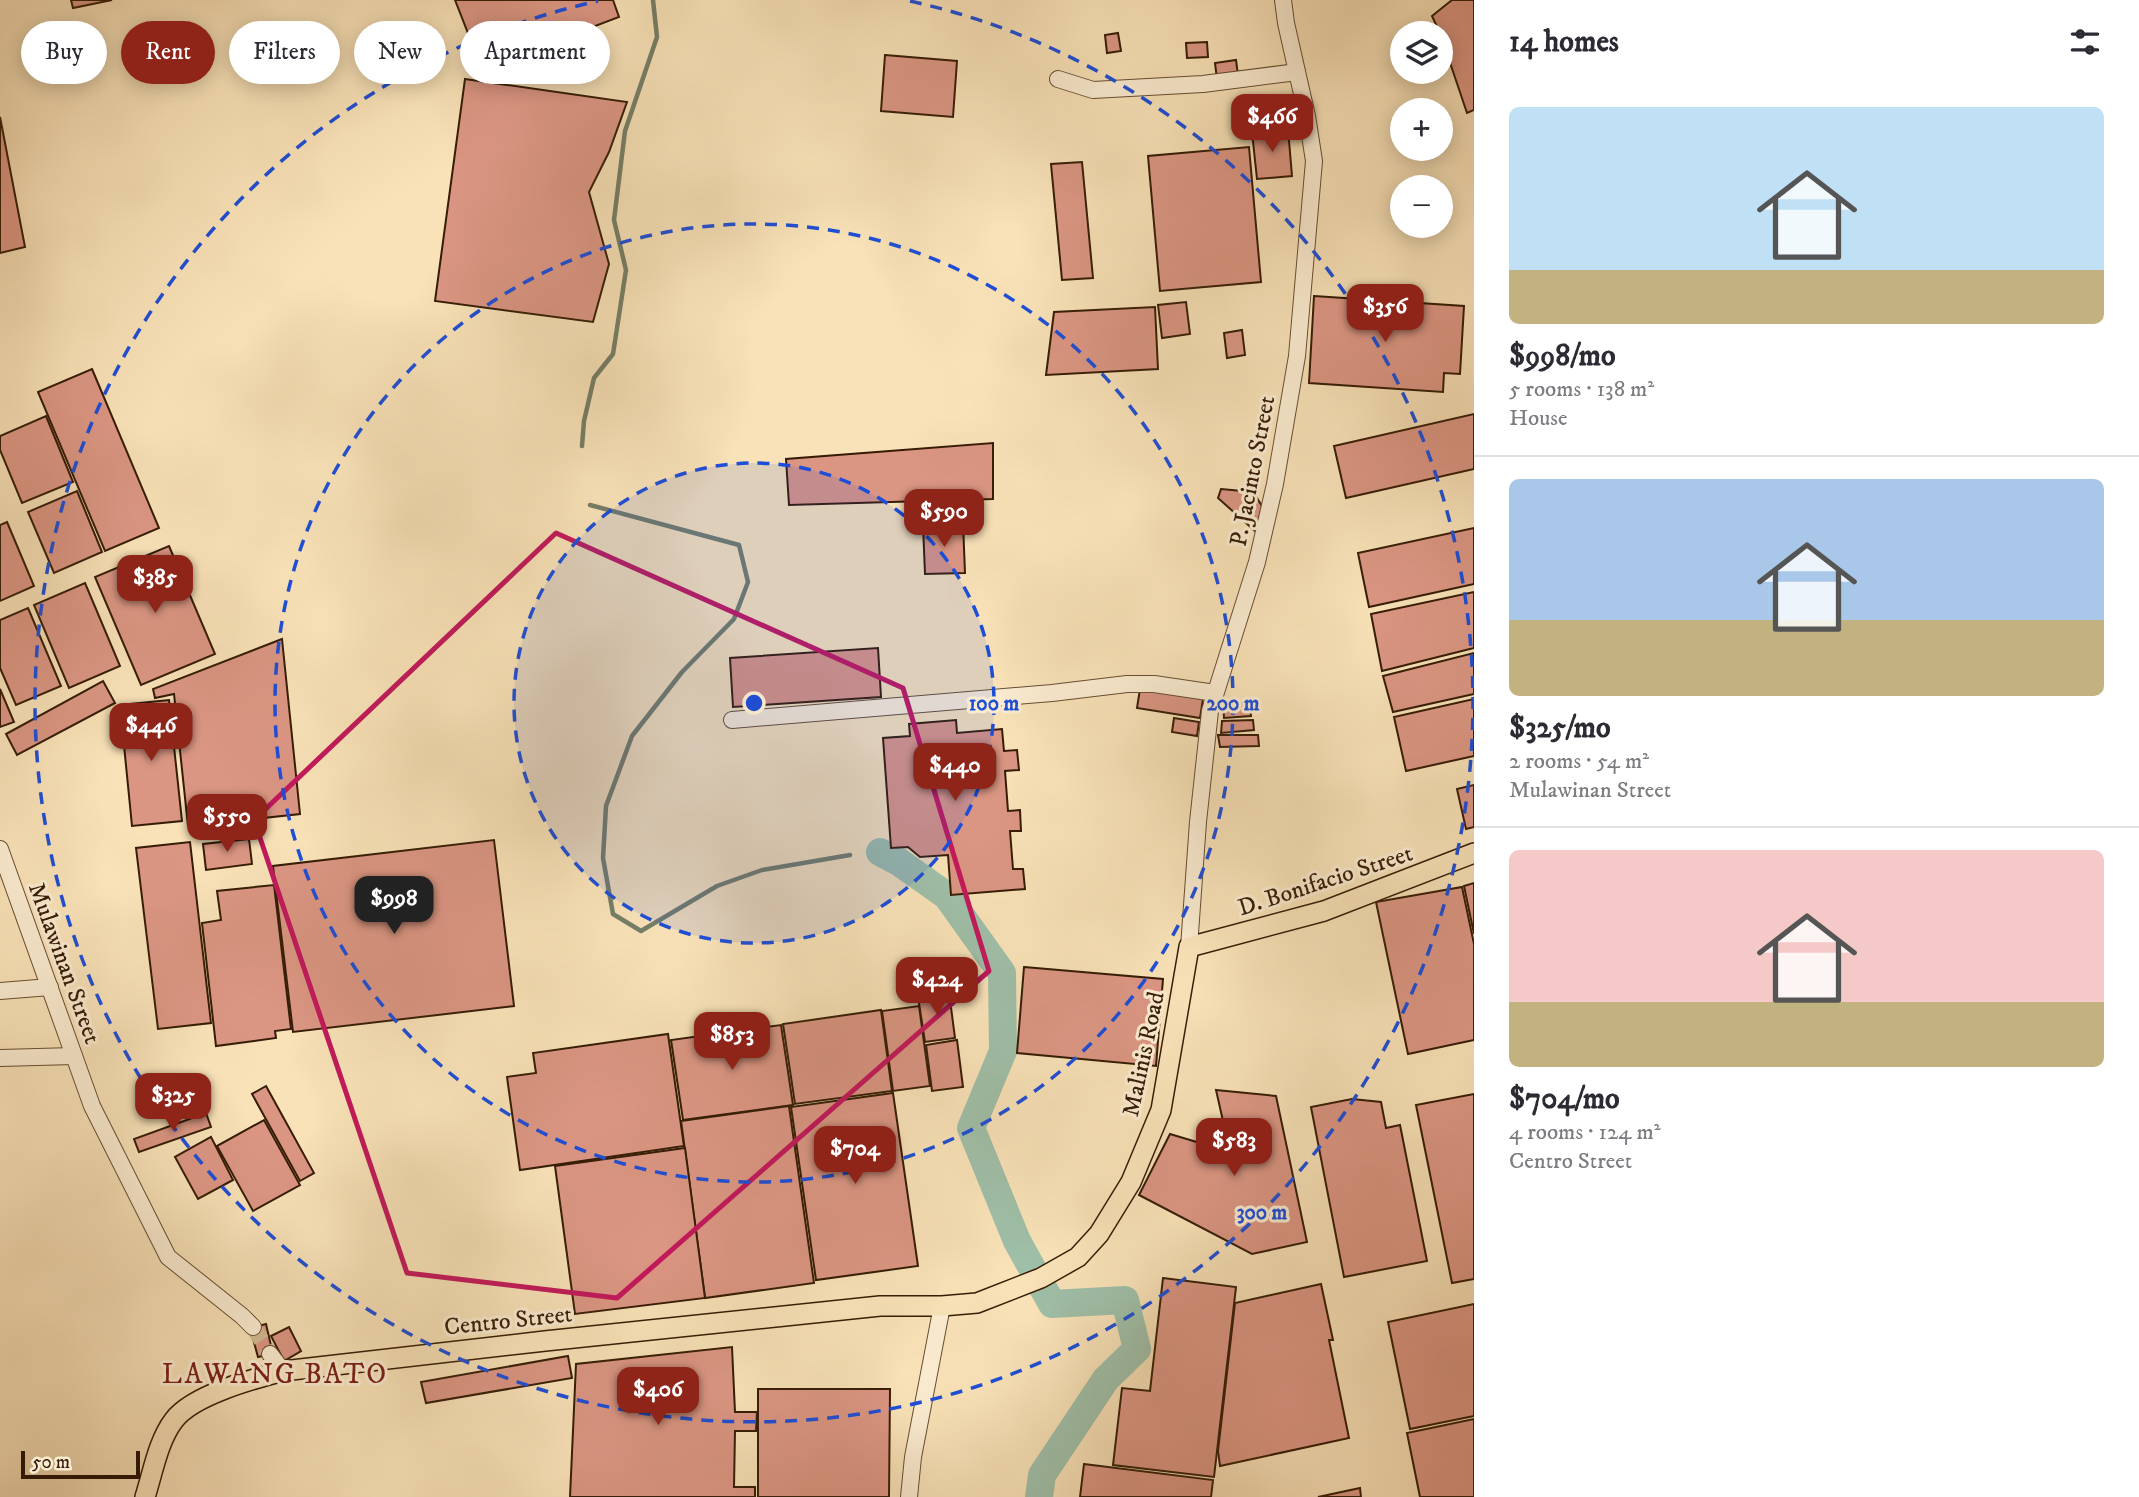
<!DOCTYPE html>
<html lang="en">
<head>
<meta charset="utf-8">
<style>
  body { margin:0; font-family:"IM FELL DW Pica",serif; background:#f7f7f7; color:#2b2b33; height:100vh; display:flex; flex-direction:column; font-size:26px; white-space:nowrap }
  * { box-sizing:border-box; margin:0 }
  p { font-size:23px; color:#7c7c81 }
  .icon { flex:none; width:38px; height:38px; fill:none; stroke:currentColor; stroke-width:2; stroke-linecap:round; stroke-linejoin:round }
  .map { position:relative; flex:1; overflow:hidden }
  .side { display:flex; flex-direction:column; background:#fff; width:665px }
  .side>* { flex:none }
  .guide { position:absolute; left:21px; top:21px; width:665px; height:63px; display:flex; gap:14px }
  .fabs { position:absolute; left:1390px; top:21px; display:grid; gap:14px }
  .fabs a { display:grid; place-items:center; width:63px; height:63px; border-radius:50%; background:#fff; box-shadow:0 4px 18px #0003; font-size:35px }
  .scale { position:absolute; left:21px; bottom:18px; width:119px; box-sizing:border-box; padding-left:7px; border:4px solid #361c06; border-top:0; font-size:19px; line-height:24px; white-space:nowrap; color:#361c06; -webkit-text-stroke:5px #fbecd1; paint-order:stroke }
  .price { position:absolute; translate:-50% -60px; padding:0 16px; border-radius:14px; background:#8f2418; color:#fff; font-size:23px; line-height:46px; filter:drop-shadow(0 2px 4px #0008) }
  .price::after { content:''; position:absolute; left:50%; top:42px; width:21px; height:16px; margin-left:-10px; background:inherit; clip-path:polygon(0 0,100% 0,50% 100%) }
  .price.selected { background:#222; color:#fff }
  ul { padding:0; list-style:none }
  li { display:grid; align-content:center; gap:14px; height:371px; padding:0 35px }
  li+li { border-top:2px solid #e1e1e2 }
  li span { display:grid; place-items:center; height:217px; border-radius:10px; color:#555 }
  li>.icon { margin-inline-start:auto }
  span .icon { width:126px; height:126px; fill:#fffc; stroke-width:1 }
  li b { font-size:30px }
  h2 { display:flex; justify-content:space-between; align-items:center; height:84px; padding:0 35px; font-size:30px }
  .tag { padding:0 24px; border-radius:32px; background:#fff; box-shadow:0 4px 18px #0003; font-size:24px; line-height:63px }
  .tag.selected { background:#8f2418; color:#fff }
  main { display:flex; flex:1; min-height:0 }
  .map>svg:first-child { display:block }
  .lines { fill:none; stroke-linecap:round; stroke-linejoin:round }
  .stream { stroke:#757e67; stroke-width:4.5 }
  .river { stroke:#9fbfa8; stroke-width:28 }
  .building { fill:#db9683; stroke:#361c06; stroke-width:2 }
  .minor-tunnel { stroke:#d2ba94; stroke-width:16; stroke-dasharray:16 8; stroke-linecap:butt }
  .minor-casing { stroke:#674e32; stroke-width:18 }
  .major-casing { stroke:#361c06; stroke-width:22 }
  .minor { stroke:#fbecd1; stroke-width:16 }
  .major { stroke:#f9e2b8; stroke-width:19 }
  .marked { fill:none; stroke:#c2185b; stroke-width:5; stroke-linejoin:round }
  .ring { fill:none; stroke:#1d4ed8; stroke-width:3.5; stroke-dasharray:12 9 }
  .labels { text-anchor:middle; stroke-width:6; stroke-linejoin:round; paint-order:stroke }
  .street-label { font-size:24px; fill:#361c06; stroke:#fbecd1 }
  .quarter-label { font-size:28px; letter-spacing:2px; fill:#7a1f14; stroke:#fbecd1 }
  .centre { fill:#1d4ed8; stroke:#fbecd1; stroke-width:3.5 }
  .ring-label { font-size:21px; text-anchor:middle; font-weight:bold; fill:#1d4ed8; stroke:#fbecd1; stroke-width:6; stroke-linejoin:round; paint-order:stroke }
</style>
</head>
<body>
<main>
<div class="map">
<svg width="1474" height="1497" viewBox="0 0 1474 1497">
  <rect width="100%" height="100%" fill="#f9e2b8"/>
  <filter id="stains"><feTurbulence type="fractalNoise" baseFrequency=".00286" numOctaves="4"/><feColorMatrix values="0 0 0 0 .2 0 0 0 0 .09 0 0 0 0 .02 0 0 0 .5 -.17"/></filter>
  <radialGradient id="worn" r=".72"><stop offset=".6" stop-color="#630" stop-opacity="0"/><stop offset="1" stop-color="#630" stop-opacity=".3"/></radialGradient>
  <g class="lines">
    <g class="stream">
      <path d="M582,446L584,421L594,378L613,354L626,270L614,220L625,131L657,37L653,0"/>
      <path d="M590,505L739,545L748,582L734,619L682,672L632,736L606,806L603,858L613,914L641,931L717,886L762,870L850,855"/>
    </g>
    <path class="river" d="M880,852L899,862L947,896L1002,973L1003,1051L971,1128L1017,1241L1052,1304L1125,1300L1137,1349L1106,1379L1042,1475L1039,1497"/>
  </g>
  <g class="building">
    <path d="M71,0H112L73,8Z"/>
    <path d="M455,0H613L619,17L482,69Z"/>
    <path d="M1452,0H1474V110L1467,113L1440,33L1432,16Z"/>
    <path d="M1118,33L1121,51L1107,53L1105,35Z"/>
    <path d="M1207,42L1208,57L1187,58L1186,43Z"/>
    <path d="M885,55L957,61L953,117L881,111Z"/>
    <path d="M1236,60L1238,75L1217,79L1215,63Z"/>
    <path d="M465,79L627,102L609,152L589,192L609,264L593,322L435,301Z"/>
    <path d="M0,117L25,247L0,253Z"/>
    <path d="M1288,129L1292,176L1257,179L1252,132Z"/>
    <path d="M1249,147L1261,282L1160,291L1148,156Z"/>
    <path d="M1082,162L1093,278L1062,280L1051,164Z"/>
    <path d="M1314,296L1464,306L1460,374L1444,373L1443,392L1309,383Z"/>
    <path d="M1186,302L1190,334L1162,338L1158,305Z"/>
    <path d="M1155,307L1158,369L1046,375L1054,312Z"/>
    <path d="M1242,330L1245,355L1227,358L1224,333Z"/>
    <path d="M92,369L159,528L105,551L38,392Z"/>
    <path d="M1474,414V469L1346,498L1334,446Z"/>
    <path d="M46,416L73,482L22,503L0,450V436Z"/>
    <path d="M993,443V499L789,505L786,459Z"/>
    <path d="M1221,489L1253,492L1262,506L1256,532L1218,498Z"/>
    <path d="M77,491L102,552L54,573L28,512Z"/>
    <path d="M7,522L34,586L0,601V525Z"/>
    <path d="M963,523L965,573L925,574L923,525Z"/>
    <path d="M1474,528V584L1369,607L1358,553Z"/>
    <path d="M169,546L215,654L141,685L95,577Z"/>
    <path d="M85,583L120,666L69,688L34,605Z"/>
    <path d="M1474,592V648L1382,671L1371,614Z"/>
    <path d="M28,608L61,686L16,705L0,668V620Z"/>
    <path d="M282,639L300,814L188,826L174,694L155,698L153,689Z"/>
    <path d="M878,648L881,697L733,707L730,658Z"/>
    <path d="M1474,653V694L1393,712L1383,676Z"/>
    <path d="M103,681L115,703L17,755L6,734Z"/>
    <path d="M0,689L14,722L0,727Z"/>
    <path d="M1140,689L1203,699L1200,718L1137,708Z"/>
    <path d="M1474,699V756L1406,771L1394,717Z"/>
    <path d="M169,700L182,821L132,826L120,705Z"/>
    <path d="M1250,702L1251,716L1224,718L1223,704Z"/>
    <path d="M1174,718L1199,722L1197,736L1172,732Z"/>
    <path d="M956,720L957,733L1002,729L1004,751L1017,750L1019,770L1005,771L1008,811L1020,810L1021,831H1010L1013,869H1023L1025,889L951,895L948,855L920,857L908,847L891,848L883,738L910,736L909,724Z"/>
    <path d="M1253,720L1254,730L1221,733L1222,721Z"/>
    <path d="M1218,735H1258L1259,746L1220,747Z"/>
    <path d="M1474,785V827L1466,829L1457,789Z"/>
    <path d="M249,839L252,864L206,870L203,844Z"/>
    <path d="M494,840L514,1006L293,1032L273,866Z"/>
    <path d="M190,842L211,1023L158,1029L136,848Z"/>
    <path d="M1474,883V934L1464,886Z"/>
    <path d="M274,885L291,1029L275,1031L276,1038L216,1046L202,923L221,920L217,891Z"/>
    <path d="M1462,887L1474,944V1040L1408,1054L1376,902Z"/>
    <path d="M1024,967L1163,979L1156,1066L1017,1053Z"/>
    <path d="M949,992L955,1038L925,1042L918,997Z"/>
    <path d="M919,1006L930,1086L893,1091L882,1011Z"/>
    <path d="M881,1010L892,1091L795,1104L783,1024Z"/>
    <path d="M781,1025L793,1105L683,1120L671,1040Z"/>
    <path d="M668,1034L684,1146L520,1170L507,1077L536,1073L533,1053Z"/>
    <path d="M957,1040L963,1087L932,1091L926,1045Z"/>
    <path d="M266,1086L314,1173L300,1181L252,1094Z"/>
    <path d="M1216,1090L1276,1096L1307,1242L1252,1254L1139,1195L1170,1134L1230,1152Z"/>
    <path d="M893,1093L918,1266L816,1280L791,1107Z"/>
    <path d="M1474,1094V1279L1452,1283L1416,1105Z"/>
    <path d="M1352,1099L1381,1102L1386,1128L1400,1125L1427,1261L1344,1277L1311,1107Z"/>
    <path d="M789,1106L814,1283L705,1298L681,1121Z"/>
    <path d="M206,1113L211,1127L139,1152L134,1139Z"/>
    <path d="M264,1120L300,1185L253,1211L217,1146Z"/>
    <path d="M211,1137L233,1180L198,1199L175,1157Z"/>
    <path d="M685,1148L705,1298L575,1314L555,1166Z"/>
    <path d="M1163,1278L1236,1287L1214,1477L1113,1465L1122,1388L1150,1391Z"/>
    <path d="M1321,1284L1333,1340H1329L1349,1438L1220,1466L1218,1451L1235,1303Z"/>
    <path d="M1474,1304V1416L1410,1429L1388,1322Z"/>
    <path d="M266,1324L273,1354L258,1357L250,1328Z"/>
    <path d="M289,1327L301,1351L284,1361L271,1336Z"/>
    <path d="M732,1347L735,1412H757L756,1431H735L734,1487H755V1497H570L576,1364Z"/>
    <path d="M568,1356L572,1378L426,1403L421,1382Z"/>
    <path d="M758,1389H890L889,1497H758Z"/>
    <path d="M1474,1419V1497H1420L1407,1433Z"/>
    <path d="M1084,1464L1213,1480L1211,1497H1080Z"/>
    <path d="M1360,1488L1361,1497H1318Z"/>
  </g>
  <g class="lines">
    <path class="minor-tunnel" d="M253,1327L270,1354"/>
    <g class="minor-casing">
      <g id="minor">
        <path d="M1058,79L1093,90L1203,84L1297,72"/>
        <path d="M732,720L1052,693L1127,684H1154L1215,693"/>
        <path d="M0,849L92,1106L168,1257L242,1316L253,1327"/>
        <path d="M1189,947L1198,822L1210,711L1257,562L1275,484L1297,356L1314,161L1307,116L1286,23L1283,0"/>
        <path d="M0,991L50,987"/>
        <path d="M0,1058L74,1056"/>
        <path d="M270,1354L283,1371"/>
        <path d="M909,1497L913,1457L942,1306"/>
      </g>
    </g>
    <g class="major-casing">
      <path id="major" d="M145,1497C153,1472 158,1441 174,1420C193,1395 253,1379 283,1371L545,1341L880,1306H942L977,1303L1041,1278L1078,1257L1099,1234L1131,1182L1161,1110L1189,947L1324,911L1474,853"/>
    </g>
    <use href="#minor" class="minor"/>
    <use href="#major" class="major"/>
  </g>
  <path class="marked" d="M556,533L903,688L989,971L617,1298L407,1273L254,820Z"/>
  <circle cx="754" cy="703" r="240" fill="#1d4ed8" fill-opacity=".12"/>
  <g class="ring">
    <circle cx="754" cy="703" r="240"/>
    <circle cx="754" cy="703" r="479"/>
    <path d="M910 1A719 719 0 1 1 598 1"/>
  </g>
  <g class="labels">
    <g class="street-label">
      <text transform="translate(1252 471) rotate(-79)" y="8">P. Jacinto Street</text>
      <text transform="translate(1325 880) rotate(-18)" y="8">D. Bonifacio Street</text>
      <text transform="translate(65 963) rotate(70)" y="8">Mulawinan Street</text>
      <text transform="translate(1143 1054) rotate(-78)" y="8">Malinis Road</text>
      <text transform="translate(508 1320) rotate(-6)" y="8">Centro Street</text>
    </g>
    <g class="quarter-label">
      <text x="275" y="1383">LAWANG BATO</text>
    </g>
  </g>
  <circle cx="754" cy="703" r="10" class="centre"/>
  <g class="ring-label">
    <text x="994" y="710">100 m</text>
    <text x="1233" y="710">200 m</text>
    <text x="1262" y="1219">300 m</text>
  </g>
  <rect width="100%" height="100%" filter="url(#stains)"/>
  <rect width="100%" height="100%" fill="url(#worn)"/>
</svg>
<div class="fabs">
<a><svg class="icon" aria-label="layers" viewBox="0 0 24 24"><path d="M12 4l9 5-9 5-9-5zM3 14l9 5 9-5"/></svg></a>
<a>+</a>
<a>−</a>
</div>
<div class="scale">50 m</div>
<b class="price" style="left:1272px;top:154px">$466</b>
<b class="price" style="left:1385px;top:344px">$356</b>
<b class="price" style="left:944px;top:549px">$590</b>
<b class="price" style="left:155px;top:615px">$385</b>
<b class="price" style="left:151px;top:763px">$446</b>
<b class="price" style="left:955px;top:803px">$440</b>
<b class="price" style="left:227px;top:854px">$550</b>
<b class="price selected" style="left:394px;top:936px">$998</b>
<b class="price" style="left:937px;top:1017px">$424</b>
<b class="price" style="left:732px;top:1072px">$853</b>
<b class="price" style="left:173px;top:1133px">$325</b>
<b class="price" style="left:1234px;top:1178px">$583</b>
<b class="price" style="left:855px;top:1186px">$704</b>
<b class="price" style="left:658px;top:1427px">$406</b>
<div class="guide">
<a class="tag">Buy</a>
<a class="tag selected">Rent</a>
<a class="tag">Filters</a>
<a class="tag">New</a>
<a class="tag">Apartment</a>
</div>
</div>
<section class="side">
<h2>14 homes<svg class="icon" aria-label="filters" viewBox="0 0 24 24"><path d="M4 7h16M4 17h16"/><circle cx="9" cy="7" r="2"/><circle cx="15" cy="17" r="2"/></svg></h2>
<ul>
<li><span style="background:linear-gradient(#bfe0f5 75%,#c2b280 0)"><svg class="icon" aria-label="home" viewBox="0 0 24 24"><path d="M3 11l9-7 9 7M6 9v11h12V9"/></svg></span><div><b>$998/mo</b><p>5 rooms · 138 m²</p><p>House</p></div></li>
<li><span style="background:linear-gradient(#a9c7e8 65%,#c2b280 0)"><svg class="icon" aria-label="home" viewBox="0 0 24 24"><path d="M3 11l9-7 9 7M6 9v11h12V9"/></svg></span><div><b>$325/mo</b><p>2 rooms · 54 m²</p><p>Mulawinan Street</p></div></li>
<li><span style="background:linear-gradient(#f6c9c9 70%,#c2b280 0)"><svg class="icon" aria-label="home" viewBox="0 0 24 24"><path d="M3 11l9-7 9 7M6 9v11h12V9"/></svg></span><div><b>$704/mo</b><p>4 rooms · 124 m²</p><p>Centro Street</p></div></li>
</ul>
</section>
</main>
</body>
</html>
